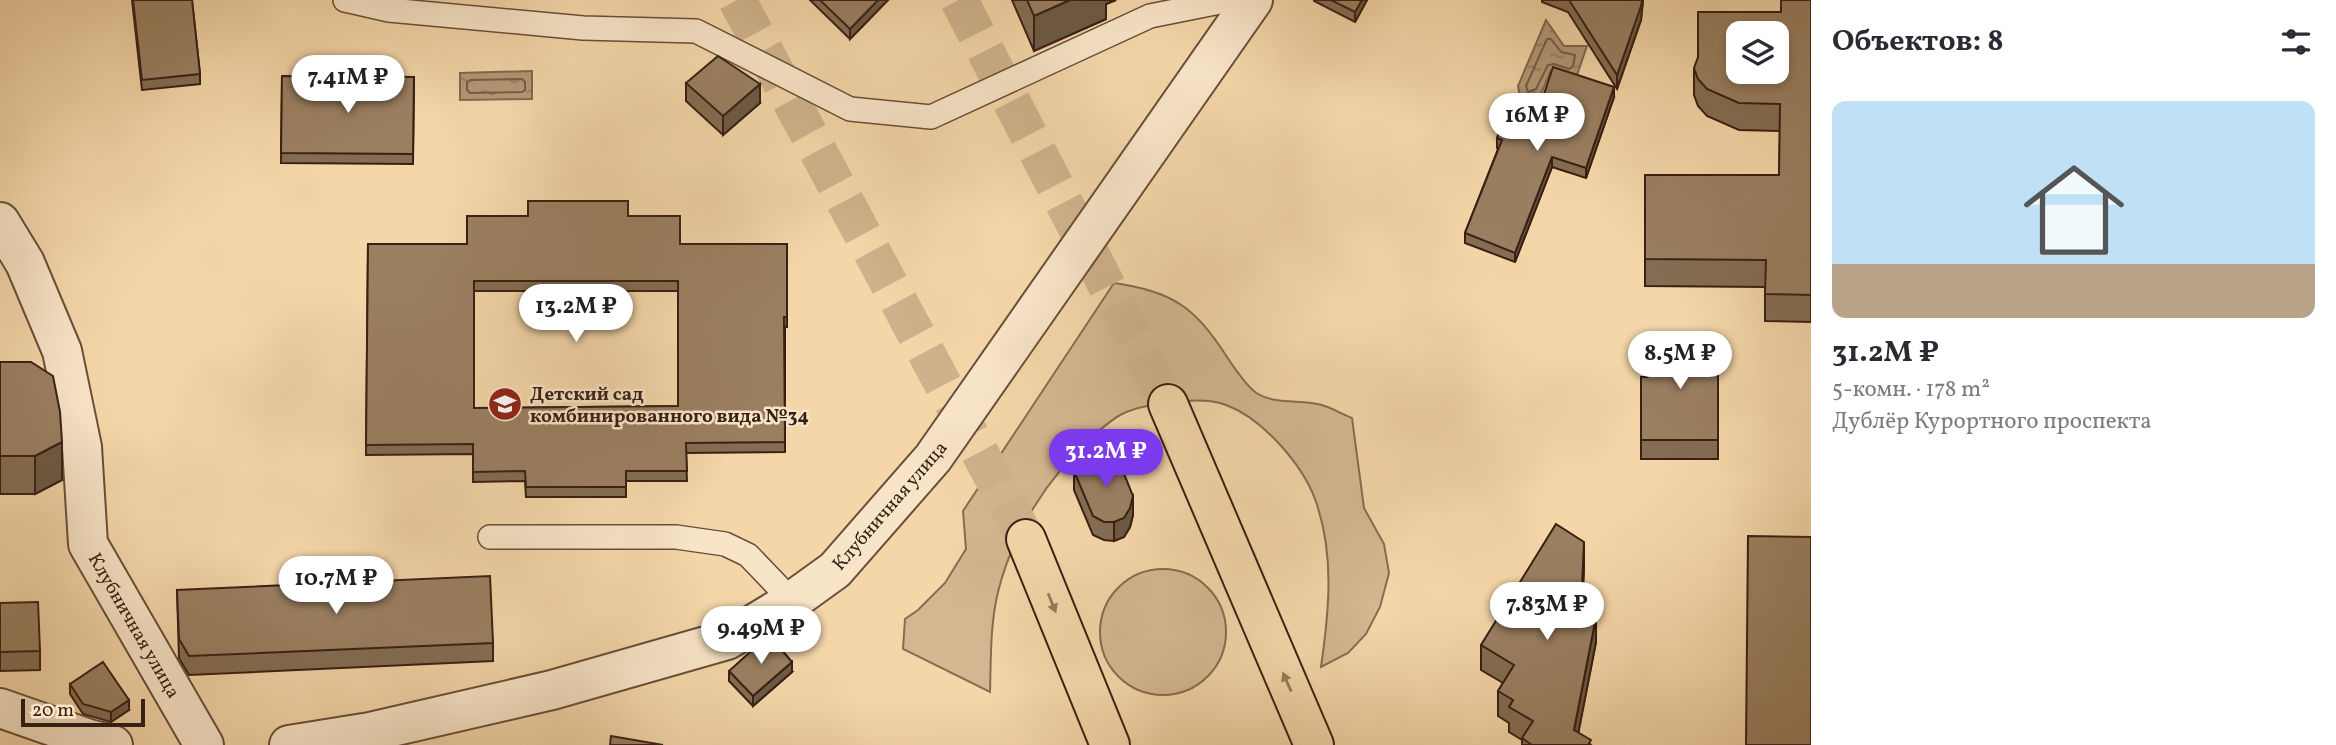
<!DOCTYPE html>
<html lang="ru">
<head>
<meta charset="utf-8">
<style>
  body { margin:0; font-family:Vollkorn,serif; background:#f7f7f7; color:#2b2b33; height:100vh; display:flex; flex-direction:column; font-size:26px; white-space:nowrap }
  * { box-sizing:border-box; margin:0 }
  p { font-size:23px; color:#7c7c81 }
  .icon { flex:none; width:38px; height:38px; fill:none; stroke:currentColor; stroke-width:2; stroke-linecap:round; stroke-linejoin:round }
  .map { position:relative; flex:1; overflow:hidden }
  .sheet { display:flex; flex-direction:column; background:#fff; width:525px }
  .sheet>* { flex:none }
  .tools { position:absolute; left:1726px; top:21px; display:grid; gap:14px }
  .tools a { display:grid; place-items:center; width:63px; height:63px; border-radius:14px; background:#fff; box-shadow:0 4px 10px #0003; font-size:35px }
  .scale { position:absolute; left:21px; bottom:18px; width:124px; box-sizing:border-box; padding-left:7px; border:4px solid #392014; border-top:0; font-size:19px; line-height:24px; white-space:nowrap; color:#392014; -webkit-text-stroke:5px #f8e4c7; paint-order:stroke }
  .price { position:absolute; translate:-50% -60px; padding:0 16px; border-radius:24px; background:#fff; color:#222; font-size:23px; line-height:46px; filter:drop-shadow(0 2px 4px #0008) }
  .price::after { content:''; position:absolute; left:50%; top:42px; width:21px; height:16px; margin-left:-10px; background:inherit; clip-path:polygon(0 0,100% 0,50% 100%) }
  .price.active { background:#7c3aed; color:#fff }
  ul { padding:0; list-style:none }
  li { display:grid; align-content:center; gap:14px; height:371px; padding:0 21px }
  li+li { border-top:2px solid #e1e1e2 }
  li span { display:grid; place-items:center; height:217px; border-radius:14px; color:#555 }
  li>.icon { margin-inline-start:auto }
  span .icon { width:126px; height:126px; fill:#fffc; stroke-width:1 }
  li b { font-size:30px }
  h2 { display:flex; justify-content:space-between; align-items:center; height:84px; padding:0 21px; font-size:30px }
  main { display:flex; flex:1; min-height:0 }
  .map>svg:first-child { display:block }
  .green { fill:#d4b790; stroke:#866c52; stroke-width:2 }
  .water { fill:url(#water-ripples); stroke:#83684f; stroke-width:2 }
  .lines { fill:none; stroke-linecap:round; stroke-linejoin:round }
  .shore { stroke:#765c45; stroke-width:2 }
  .primary-tunnel { stroke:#cfb28b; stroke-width:38; stroke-dasharray:38 19; stroke-linecap:butt }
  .lane-casing { stroke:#684e39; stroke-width:26 }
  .street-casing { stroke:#684e39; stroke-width:42 }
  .primary-casing { stroke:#392014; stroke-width:42 }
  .lane { stroke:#f8e4c7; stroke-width:23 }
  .street { stroke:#f8e4c7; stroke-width:38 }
  .primary { stroke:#f4d6a9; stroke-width:38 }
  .wall { fill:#846d53; stroke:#392014; stroke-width:2; fill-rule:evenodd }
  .shaded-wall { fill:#6c5944; stroke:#392014; stroke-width:2 }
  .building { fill:#9a7f61; stroke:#392014; stroke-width:2; fill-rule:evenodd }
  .oneway { fill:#967b5e }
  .labels { text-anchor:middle; stroke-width:5; stroke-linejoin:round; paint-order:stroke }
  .poi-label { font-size:19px; font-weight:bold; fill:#392014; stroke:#f8e4c7; text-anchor:start }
  .street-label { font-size:19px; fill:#392014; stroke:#f8e4c7 }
</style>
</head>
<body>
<main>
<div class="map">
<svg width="1811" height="745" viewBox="0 0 1811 745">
  <defs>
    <pattern id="water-ripples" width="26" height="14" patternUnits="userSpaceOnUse" patternTransform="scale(1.75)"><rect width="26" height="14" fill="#b49876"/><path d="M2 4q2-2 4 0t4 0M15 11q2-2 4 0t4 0" fill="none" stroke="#937c60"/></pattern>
  </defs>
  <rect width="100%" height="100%" fill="#f4d6a9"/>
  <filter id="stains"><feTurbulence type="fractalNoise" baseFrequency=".00286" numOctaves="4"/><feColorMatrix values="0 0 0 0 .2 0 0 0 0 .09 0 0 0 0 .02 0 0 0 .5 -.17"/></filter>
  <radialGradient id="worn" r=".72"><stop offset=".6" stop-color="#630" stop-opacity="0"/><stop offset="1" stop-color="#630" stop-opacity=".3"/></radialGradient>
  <g class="green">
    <path d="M1114,283C1173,292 1194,306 1227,357C1233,366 1249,389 1258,394C1277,405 1302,399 1322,405C1332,408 1342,414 1352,418L1364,508L1384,544L1389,573L1380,607L1366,634L1348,653L1321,667C1329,611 1335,554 1315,499C1302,464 1262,418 1226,405C1207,398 1183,401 1163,403C1150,405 1134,408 1122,414C1112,419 1101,429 1093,436C1047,478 1013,532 998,592C990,625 991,659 990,692L903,649L905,619L918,610L945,583L966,549L963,511Z"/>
    <circle cx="1163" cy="632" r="63"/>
  </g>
  <g class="water">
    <path d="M1546,20L1564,46H1587L1576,78L1551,70L1541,94L1530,100L1520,96L1518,86Z"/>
    <path d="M532,71V99L460,100V73Z"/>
  </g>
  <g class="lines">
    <g class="shore">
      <path d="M1547,39H1551L1561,52L1575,55L1573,66L1569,69L1554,64L1548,65L1536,89L1528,92L1526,86Z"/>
      <path d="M522,79L525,82V90L522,92L470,93L467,90V82L470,80Z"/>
    </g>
    <g class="primary-tunnel">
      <path d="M737,0L1026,539"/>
      <path d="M959,0L1168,404"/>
    </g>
    <g class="lane-casing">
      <g id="lane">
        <path d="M345,0L389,10L583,28L696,31L850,109L931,117L1150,16L1230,0"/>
        <path d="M490,537H676L725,544L748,555L792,601"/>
      </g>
    </g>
    <g class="street-casing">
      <g id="street">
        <path d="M0,222L25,263L62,351L82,447L88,544L204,745"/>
        <path d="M0,708L89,739L113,745"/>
        <path d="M289,745L370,732L552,690L727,640L792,601L835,570L933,458L1253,0"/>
      </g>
    </g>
    <g class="primary-casing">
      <g id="primary">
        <path d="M1168,404L1314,745"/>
        <path d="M1026,539L1110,745"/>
      </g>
    </g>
    <use href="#lane" class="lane"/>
    <use href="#street" class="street"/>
    <use href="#primary" class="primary"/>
  </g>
  <g class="wall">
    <path d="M132,0H192L200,74V84L142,90Z"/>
    <path d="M810,0H888L850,39Z"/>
    <path d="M1012,0H1116L1106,4V19L1034,51Z"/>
    <path d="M1314,0H1367L1355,22L1314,1Z"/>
    <path d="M1542,0H1643L1641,20L1617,89L1568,12L1542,2Z"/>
    <path d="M1811,0V322L1765,321V287L1645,286V175H1779L1780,131L1739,130L1707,116L1698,106L1694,95V68L1781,12Z"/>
    <path d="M282,76L414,77L413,164L281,163Z"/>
    <path d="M686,83L760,103L723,135L686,101Z"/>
    <path d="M1614,97L1586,178L1552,167L1515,262L1465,243V233L1498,149L1497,148V138L1539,109Z"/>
    <path d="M628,216L680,244H787V327H785V452L686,453L687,481H626V497H526L525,481L473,482V454L366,455L368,244H467ZM474,291H678V406L474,408Z"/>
    <path d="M1683,344H1718V459H1641V377H1647Z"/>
    <path d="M0,362L62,480L35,494H0Z"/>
    <path d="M1074,471L1133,515L1130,527L1124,537L1114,541L1104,540L1093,535L1074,490Z"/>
    <path d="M1584,567L1582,608L1596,642L1578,733L1591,745H1522V740L1509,732V723L1498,716V691L1503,683L1481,670V645Z"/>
    <path d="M177,590L493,643V661L189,675L179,658Z"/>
    <path d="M0,603L40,651V670L0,671Z"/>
    <path d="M729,671L792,672L753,706L729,681Z"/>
    <path d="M70,684L129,710L111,722L83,714L70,694Z"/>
  </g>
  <g class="shaded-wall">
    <path d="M878,0H888L850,39V29Z"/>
    <path d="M1070,0H1116L1106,4V19L1034,51V16Z"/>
    <path d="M1362,0H1367L1355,22V12Z"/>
    <path d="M1642,0H1643L1641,20L1617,89V75Z"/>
    <path d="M760,84V103L723,135V116Z"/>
    <path d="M1614,87V97L1586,178V168Z"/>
    <path d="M1552,157V167L1515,262V253Z"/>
    <path d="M62,442V480L35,494V456Z"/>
    <path d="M1133,496V515L1130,527L1124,537L1114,541V522Z"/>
    <path d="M1584,542V567L1581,633V608Z"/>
    <path d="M1596,617V642L1576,745L1574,730Z"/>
    <path d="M792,662V672L753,706V696Z"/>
    <path d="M129,700V710L111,722V712Z"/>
  </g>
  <g class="building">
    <path d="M133,0H192L200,74L142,80Z"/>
    <path d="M820,0H878L850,29Z"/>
    <path d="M1027,0H1070L1034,16Z"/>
    <path d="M1331,0H1362L1355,12Z"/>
    <path d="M1569,0H1642L1641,6L1617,75Z"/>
    <path d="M1781,0H1811V295L1765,294L1766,260L1645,259V175H1779L1780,104L1739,103L1707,89L1698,79L1694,68L1698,57V12H1781ZM1738,33H1776V72H1738Z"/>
    <path d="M718,56L760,84L723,116L686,83Z"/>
    <path d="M1553,67L1614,87L1586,168L1552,157L1515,253L1465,233L1502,140L1497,138L1510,100L1539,109Z"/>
    <path d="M282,76L414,77L413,154L281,153Z"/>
    <path d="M528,201H628V216H680V244H787V317H784L785,442L686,443L687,471H626V487H526L525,471L473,472V444L366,445L368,244H467V216H528ZM474,281H678V406L474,408Z"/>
    <path d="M1683,338V344H1718V440H1641V377H1647V339Z"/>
    <path d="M0,362H31L53,376L60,412L62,442L35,456H0Z"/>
    <path d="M1116,454L1133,496L1130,508L1124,518L1114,522H1104L1093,516L1074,471Z"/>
    <path d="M1556,524L1584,542L1581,608L1596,617L1574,730L1591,740L1588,745H1532L1522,738L1533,721L1509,707L1513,700L1498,691L1514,665L1481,645Z"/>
    <path d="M1748,536L1811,537V745H1746Z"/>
    <path d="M490,576L493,643L189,656L179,639L177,590Z"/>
    <path d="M38,602L40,651L0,652V603Z"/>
    <path d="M769,635L792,662L753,696L729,671Z"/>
    <path d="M103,662L129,700L111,712L83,704L70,684Z"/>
    <path d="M611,736L663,745H610Z"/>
  </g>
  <defs><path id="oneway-solid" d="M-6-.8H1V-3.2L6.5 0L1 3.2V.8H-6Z" transform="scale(1.75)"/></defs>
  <g class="oneway">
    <use href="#oneway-solid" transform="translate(1052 603) rotate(68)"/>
    <use href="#oneway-solid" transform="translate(1287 682) rotate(-114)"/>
  </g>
  <defs>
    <g id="school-disc" transform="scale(1.75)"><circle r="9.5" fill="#8f2418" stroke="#f8e4c7"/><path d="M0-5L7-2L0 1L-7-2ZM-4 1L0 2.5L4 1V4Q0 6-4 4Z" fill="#fff"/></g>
  </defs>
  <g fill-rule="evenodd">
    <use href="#school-disc" x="505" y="404"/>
  </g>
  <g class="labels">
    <g class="poi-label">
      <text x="530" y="400">Детский сад<tspan x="530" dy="22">комбинированного вида №34</tspan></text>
    </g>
    <g class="street-label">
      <text transform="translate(889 505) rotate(-49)" y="7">Клубничная улица</text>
      <text transform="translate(135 625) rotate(60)" y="7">Клубничная улица</text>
    </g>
  </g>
  <rect width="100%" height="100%" filter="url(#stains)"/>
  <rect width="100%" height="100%" fill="url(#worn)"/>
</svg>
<div class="tools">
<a><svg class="icon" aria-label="layers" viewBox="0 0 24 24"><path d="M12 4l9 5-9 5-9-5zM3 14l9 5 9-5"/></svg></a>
</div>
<div class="scale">20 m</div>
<b class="price" style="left:348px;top:115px">7.41M ₽</b>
<b class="price" style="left:1537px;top:153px">16M ₽</b>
<b class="price" style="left:576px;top:344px">13.2M ₽</b>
<b class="price" style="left:1680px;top:391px">8.5M ₽</b>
<b class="price active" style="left:1106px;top:489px">31.2M ₽</b>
<b class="price" style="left:336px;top:616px">10.7M ₽</b>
<b class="price" style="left:1547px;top:642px">7.83M ₽</b>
<b class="price" style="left:761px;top:666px">9.49M ₽</b>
</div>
<section class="sheet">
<h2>Объектов: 8<svg class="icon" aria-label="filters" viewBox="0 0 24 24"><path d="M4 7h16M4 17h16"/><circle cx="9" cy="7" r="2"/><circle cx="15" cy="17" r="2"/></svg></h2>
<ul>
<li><span style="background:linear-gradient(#bfe0f5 75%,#b9a48a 0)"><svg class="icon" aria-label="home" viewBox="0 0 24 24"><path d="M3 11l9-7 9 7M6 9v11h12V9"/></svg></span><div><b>31.2M ₽</b><p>5-комн. · 178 m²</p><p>Дублёр Курортного проспекта</p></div></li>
</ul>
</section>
</main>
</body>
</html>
